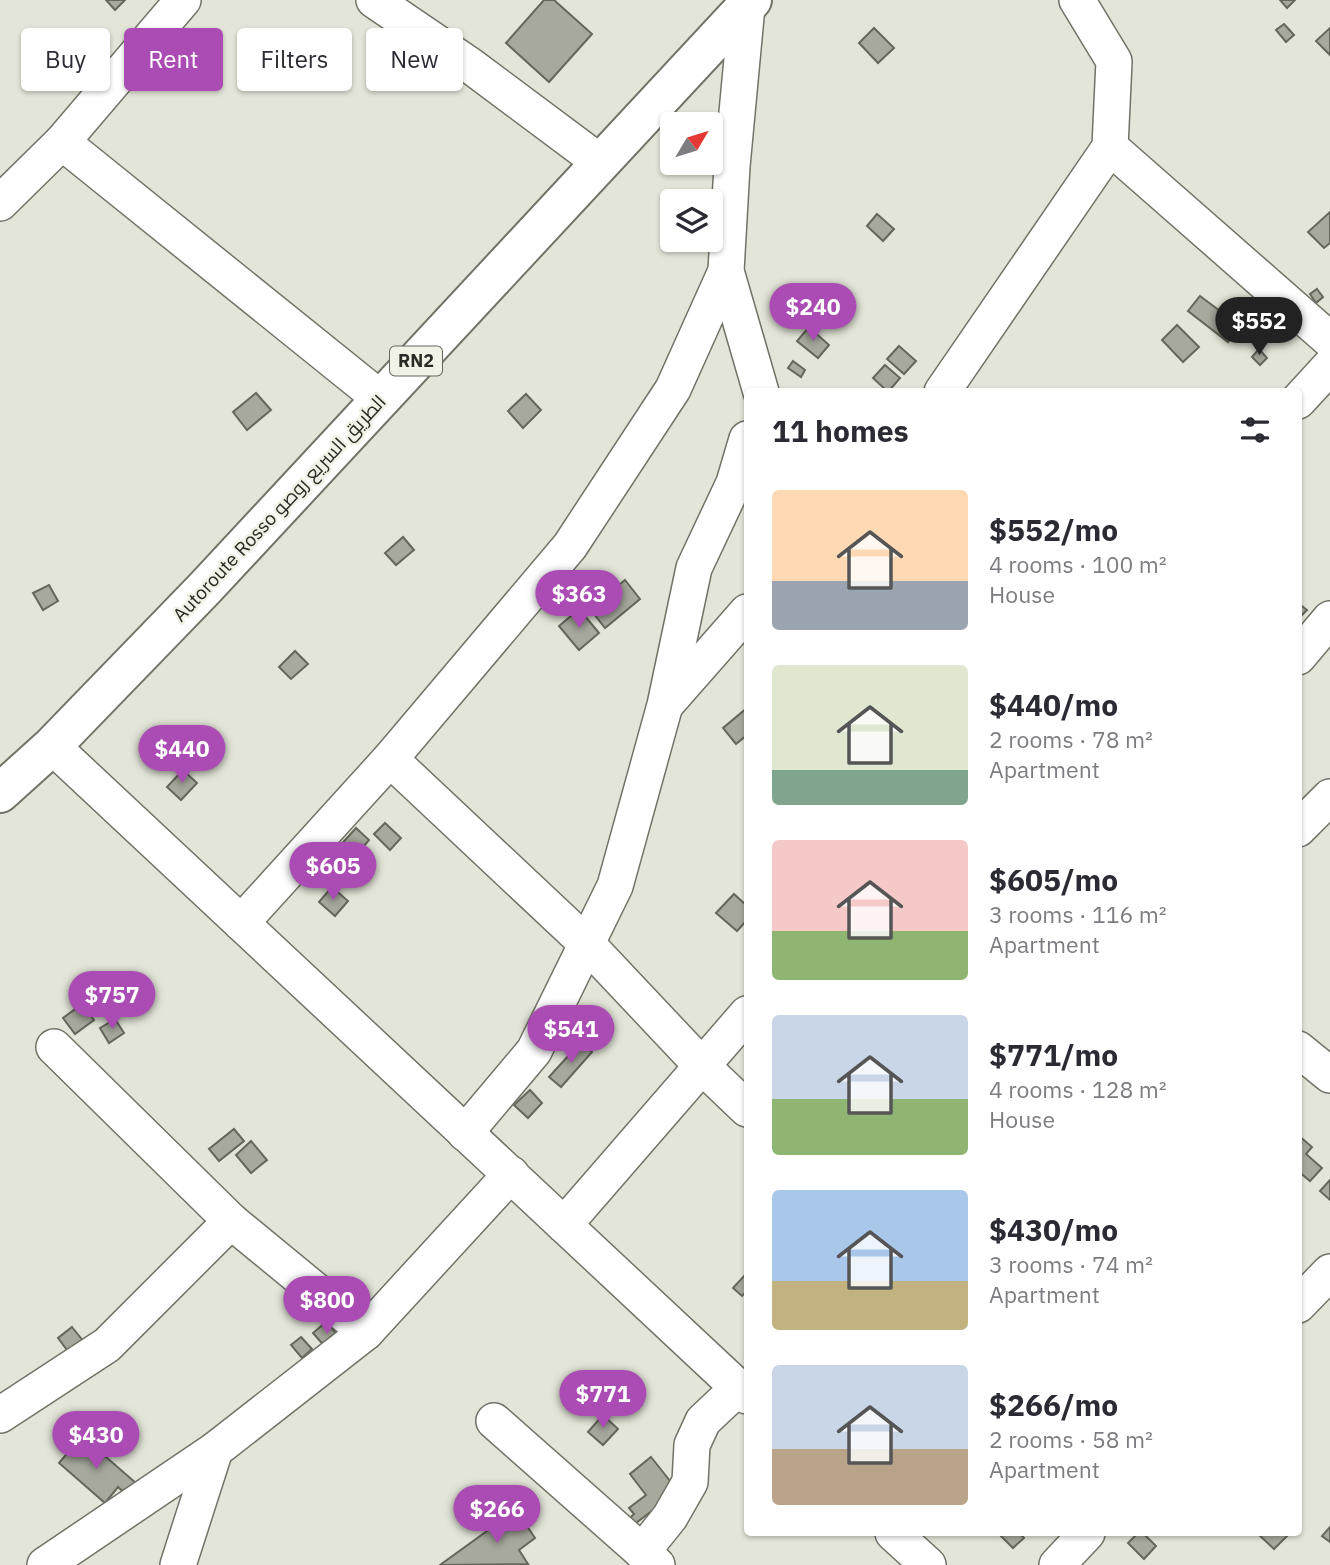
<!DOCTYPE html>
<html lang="en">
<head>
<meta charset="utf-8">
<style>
  body { margin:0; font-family:"IBM Plex Sans",Cairo,sans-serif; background:#f7f7f7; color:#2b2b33; height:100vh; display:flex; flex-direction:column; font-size:26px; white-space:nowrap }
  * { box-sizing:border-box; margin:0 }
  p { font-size:23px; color:#7c7c81 }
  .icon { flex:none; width:38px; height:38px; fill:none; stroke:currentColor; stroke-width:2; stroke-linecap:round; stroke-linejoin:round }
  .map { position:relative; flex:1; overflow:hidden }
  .sheet { position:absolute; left:744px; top:388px; width:558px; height:1148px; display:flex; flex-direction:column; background:#fff; border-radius:7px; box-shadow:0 2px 5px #0004 }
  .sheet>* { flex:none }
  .guide { position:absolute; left:21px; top:28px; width:618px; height:63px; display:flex; gap:14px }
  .needle { width:46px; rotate:52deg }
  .fabs { position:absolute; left:660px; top:112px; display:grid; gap:14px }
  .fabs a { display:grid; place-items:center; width:63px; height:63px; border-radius:7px; background:#fff; box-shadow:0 2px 5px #0004; font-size:35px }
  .price { position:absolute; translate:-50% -60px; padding:0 16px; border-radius:24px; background:#ab4cb4; color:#fff; font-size:23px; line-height:46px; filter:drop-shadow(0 2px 4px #0008) }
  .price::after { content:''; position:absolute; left:50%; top:42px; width:21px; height:16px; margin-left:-10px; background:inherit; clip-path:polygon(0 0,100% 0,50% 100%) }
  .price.current { background:#222; color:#fff }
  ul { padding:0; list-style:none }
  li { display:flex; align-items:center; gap:21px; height:175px; padding:0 28px }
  li span { display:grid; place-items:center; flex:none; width:196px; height:140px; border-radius:7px; color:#555 }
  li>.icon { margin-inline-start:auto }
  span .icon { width:84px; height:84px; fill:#fffc; stroke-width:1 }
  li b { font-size:30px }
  h2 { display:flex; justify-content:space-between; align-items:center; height:84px; padding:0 28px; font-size:30px }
  .chip { padding:0 24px; border-radius:7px; background:#fff; box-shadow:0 2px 5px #0004; font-size:24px; line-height:63px }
  .chip.current { background:#ab4cb4; color:#fff }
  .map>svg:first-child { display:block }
  .building { fill:#a7a99d; stroke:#65675b; stroke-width:2 }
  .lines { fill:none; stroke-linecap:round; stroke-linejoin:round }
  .minor-casing { stroke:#717367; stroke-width:38 }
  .trunk-casing { stroke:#717367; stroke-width:42 }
  .minor { stroke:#fff; stroke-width:35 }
  .trunk { stroke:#fff; stroke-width:38 }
  .labels { text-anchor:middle; stroke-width:5; stroke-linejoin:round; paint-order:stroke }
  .shield { fill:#f0f2e5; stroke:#66675f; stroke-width:2 }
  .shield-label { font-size:18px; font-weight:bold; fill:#2b2b26 }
  .street-label { font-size:19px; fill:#2b2b26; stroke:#f0f2e5 }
</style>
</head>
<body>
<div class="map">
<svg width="1330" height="1565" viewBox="0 0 1330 1565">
  <rect width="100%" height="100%" fill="#e3e5d8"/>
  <g class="building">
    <path d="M106,0H125L115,10Z"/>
    <path d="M544,0H554L592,34L549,82L506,43Z"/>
    <path d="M1280,0H1295L1287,8Z"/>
    <path d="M1284,24L1294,35L1286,42L1276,30Z"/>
    <path d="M874,28L894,48L878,63L859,43Z"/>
    <path d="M1330,28V55L1316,41Z"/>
    <path d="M1330,212V243L1324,248L1308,232Z"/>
    <path d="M877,214L894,229L883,241L867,226Z"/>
    <path d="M1317,289L1323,297L1316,303L1310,294Z"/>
    <path d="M1200,296L1240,326L1228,342L1188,311Z"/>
    <path d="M1281,324L1290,333L1283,340L1274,331Z"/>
    <path d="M1177,325L1199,347L1183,362L1162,340Z"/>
    <path d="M809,327L829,345L818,358L797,341Z"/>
    <path d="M899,346L916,361L904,374L887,359Z"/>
    <path d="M1259,349L1267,358L1260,365L1252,357Z"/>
    <path d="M793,361L805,370L801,377L788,368Z"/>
    <path d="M885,365L900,378L888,392L873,378Z"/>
    <path d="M256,393L271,410L247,430L233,412Z"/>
    <path d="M526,394L541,410L523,428L508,411Z"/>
    <path d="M403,537L414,550L396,565L385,553Z"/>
    <path d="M625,580L640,599L605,628L590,609Z"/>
    <path d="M49,585L58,601L43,610L33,593Z"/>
    <path d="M1298,603L1307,610L1298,619Z"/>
    <path d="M579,609L599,633L579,650L559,626Z"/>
    <path d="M295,651L308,664L291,679L279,667Z"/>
    <path d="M747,708V735L736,744L723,728Z"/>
    <path d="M183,770L197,783L181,800L167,787Z"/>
    <path d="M385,823L401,838L390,850L374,834Z"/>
    <path d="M356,828L369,840L342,872L328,859Z"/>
    <path d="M332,887L348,901L335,916L319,902Z"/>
    <path d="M734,894L747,906V920L737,931L716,913Z"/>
    <path d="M82,1004L94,1020L75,1034L63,1018Z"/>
    <path d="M115,1019L124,1033L109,1043L100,1028Z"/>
    <path d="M581,1042L592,1052L561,1087L549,1077Z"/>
    <path d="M530,1090L542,1103L528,1118L514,1105Z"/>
    <path d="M234,1129L244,1141L219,1161L209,1149Z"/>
    <path d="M1298,1135L1312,1147L1306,1154L1322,1168L1310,1181L1298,1171Z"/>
    <path d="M251,1141L267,1160L251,1173L236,1155Z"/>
    <path d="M1330,1180V1200L1320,1191Z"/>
    <path d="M745,1275L747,1278V1291L742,1296L733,1288Z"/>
    <path d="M326,1322L341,1339L328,1350L313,1333Z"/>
    <path d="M72,1327L88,1347L73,1358L58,1338Z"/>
    <path d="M301,1337L312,1349L302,1358L291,1345Z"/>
    <path d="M603,1415L618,1429L603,1445L588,1432Z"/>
    <path d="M82,1436L137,1484L127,1495L118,1487L105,1503L59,1463Z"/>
    <path d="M651,1457L678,1491L632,1526L628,1520L634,1514L629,1508L646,1495L630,1474Z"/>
    <path d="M516,1510L535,1538L519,1550L528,1564L440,1565Z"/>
    <path d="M1330,1527V1542L1322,1536Z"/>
    <path d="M998,1533H1019L1024,1538L1013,1548Z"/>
    <path d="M1138,1533H1143L1156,1546L1144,1559L1128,1543Z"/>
    <path d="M1257,1533H1290L1274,1549Z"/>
  </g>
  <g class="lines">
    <g class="minor-casing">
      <g id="minor">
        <path d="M374,0L471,66L601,163"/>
        <path d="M747,6L732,166L726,271L761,392"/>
        <path d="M62,142L381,399"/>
        <path d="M1110,147L1330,340"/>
        <path d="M0,203L62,142L183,0"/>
        <path d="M942,392L1110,147L1114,61L1077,0"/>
        <path d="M1298,401L1330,366"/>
        <path d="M1298,657L1330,619"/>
        <path d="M668,702L747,612"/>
        <path d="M52,746L747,1396"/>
        <path d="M390,759L587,944L702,1066L747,1109"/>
        <path d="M1298,829L1330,797"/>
        <path d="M241,923L390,759L570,546L673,389L726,271"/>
        <path d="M54,1047L231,1221L366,1332"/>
        <path d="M1298,1049L1330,1075"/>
        <path d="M465,1133L534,1051L615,886L665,705L694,568L734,483L747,439"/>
        <path d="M564,1225L747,1014"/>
        <path d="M1298,1305L1330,1272"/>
        <path d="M0,1415L107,1345L231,1221"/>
        <path d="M494,1421L657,1565"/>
        <path d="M893,1533L928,1565"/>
        <path d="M642,1552L670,1517L690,1482L692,1445L703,1421L738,1388"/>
        <path d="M45,1565L215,1450L366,1332L511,1174"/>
        <path d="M178,1565L215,1450"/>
        <path d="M1057,1565L1087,1533"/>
      </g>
    </g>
    <g class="trunk-casing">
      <path id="trunk" d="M0,793L52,746L205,588L752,0"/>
    </g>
    <use href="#minor" class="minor"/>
    <use href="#trunk" class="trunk"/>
  </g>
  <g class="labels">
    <rect class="shield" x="390" y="346.5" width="52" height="29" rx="5"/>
    <g class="shield-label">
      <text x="416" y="367">RN2</text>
    </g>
    <g class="street-label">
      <text transform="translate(279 508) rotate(-47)" y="7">Autoroute Rosso الطريق السريع روصو</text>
    </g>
  </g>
</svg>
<div class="fabs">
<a><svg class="needle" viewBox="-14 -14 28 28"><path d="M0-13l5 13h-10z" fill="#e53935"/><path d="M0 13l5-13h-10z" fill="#7c7c81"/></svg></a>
<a><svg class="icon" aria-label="layers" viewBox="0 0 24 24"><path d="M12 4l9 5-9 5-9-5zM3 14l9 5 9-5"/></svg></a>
</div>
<b class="price" style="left:813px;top:343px">$240</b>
<b class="price current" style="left:1259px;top:357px">$552</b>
<b class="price" style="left:579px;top:630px">$363</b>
<b class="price" style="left:182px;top:785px">$440</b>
<b class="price" style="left:333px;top:902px">$605</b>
<b class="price" style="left:112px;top:1031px">$757</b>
<b class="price" style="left:571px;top:1065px">$541</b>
<b class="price" style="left:327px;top:1336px">$800</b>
<b class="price" style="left:603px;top:1430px">$771</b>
<b class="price" style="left:96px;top:1471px">$430</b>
<b class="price" style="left:497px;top:1545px">$266</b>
<div class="guide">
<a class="chip">Buy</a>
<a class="chip current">Rent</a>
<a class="chip">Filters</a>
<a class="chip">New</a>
</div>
<section class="sheet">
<h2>11 homes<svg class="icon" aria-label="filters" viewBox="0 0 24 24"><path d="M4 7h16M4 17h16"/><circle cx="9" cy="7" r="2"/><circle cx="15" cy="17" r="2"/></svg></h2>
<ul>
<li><span style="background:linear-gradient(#ffd9b3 65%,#9aa5b1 0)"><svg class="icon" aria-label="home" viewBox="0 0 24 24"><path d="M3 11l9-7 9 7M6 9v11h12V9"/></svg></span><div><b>$552/mo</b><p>4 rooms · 100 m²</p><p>House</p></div></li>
<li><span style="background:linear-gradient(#dfe7d0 75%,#7fa58c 0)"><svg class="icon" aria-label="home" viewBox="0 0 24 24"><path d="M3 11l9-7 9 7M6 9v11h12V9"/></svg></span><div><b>$440/mo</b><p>2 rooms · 78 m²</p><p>Apartment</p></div></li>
<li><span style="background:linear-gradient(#f6c9c9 65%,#8fb573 0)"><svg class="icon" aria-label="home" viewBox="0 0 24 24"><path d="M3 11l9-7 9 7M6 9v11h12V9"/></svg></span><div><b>$605/mo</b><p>3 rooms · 116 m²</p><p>Apartment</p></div></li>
<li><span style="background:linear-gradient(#c9d6e8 60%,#8fb573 0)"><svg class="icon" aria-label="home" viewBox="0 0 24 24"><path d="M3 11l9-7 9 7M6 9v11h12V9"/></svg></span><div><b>$771/mo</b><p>4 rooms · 128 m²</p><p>House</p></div></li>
<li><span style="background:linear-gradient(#a9c7e8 65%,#c2b280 0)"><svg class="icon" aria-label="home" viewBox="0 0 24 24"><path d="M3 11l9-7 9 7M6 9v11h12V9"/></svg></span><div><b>$430/mo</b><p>3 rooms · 74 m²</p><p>Apartment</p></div></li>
<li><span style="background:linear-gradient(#c9d6e8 60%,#b9a48a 0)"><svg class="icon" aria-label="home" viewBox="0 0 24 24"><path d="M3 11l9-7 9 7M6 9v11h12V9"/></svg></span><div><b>$266/mo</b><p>2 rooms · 58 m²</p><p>Apartment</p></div></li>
</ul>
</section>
</div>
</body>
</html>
